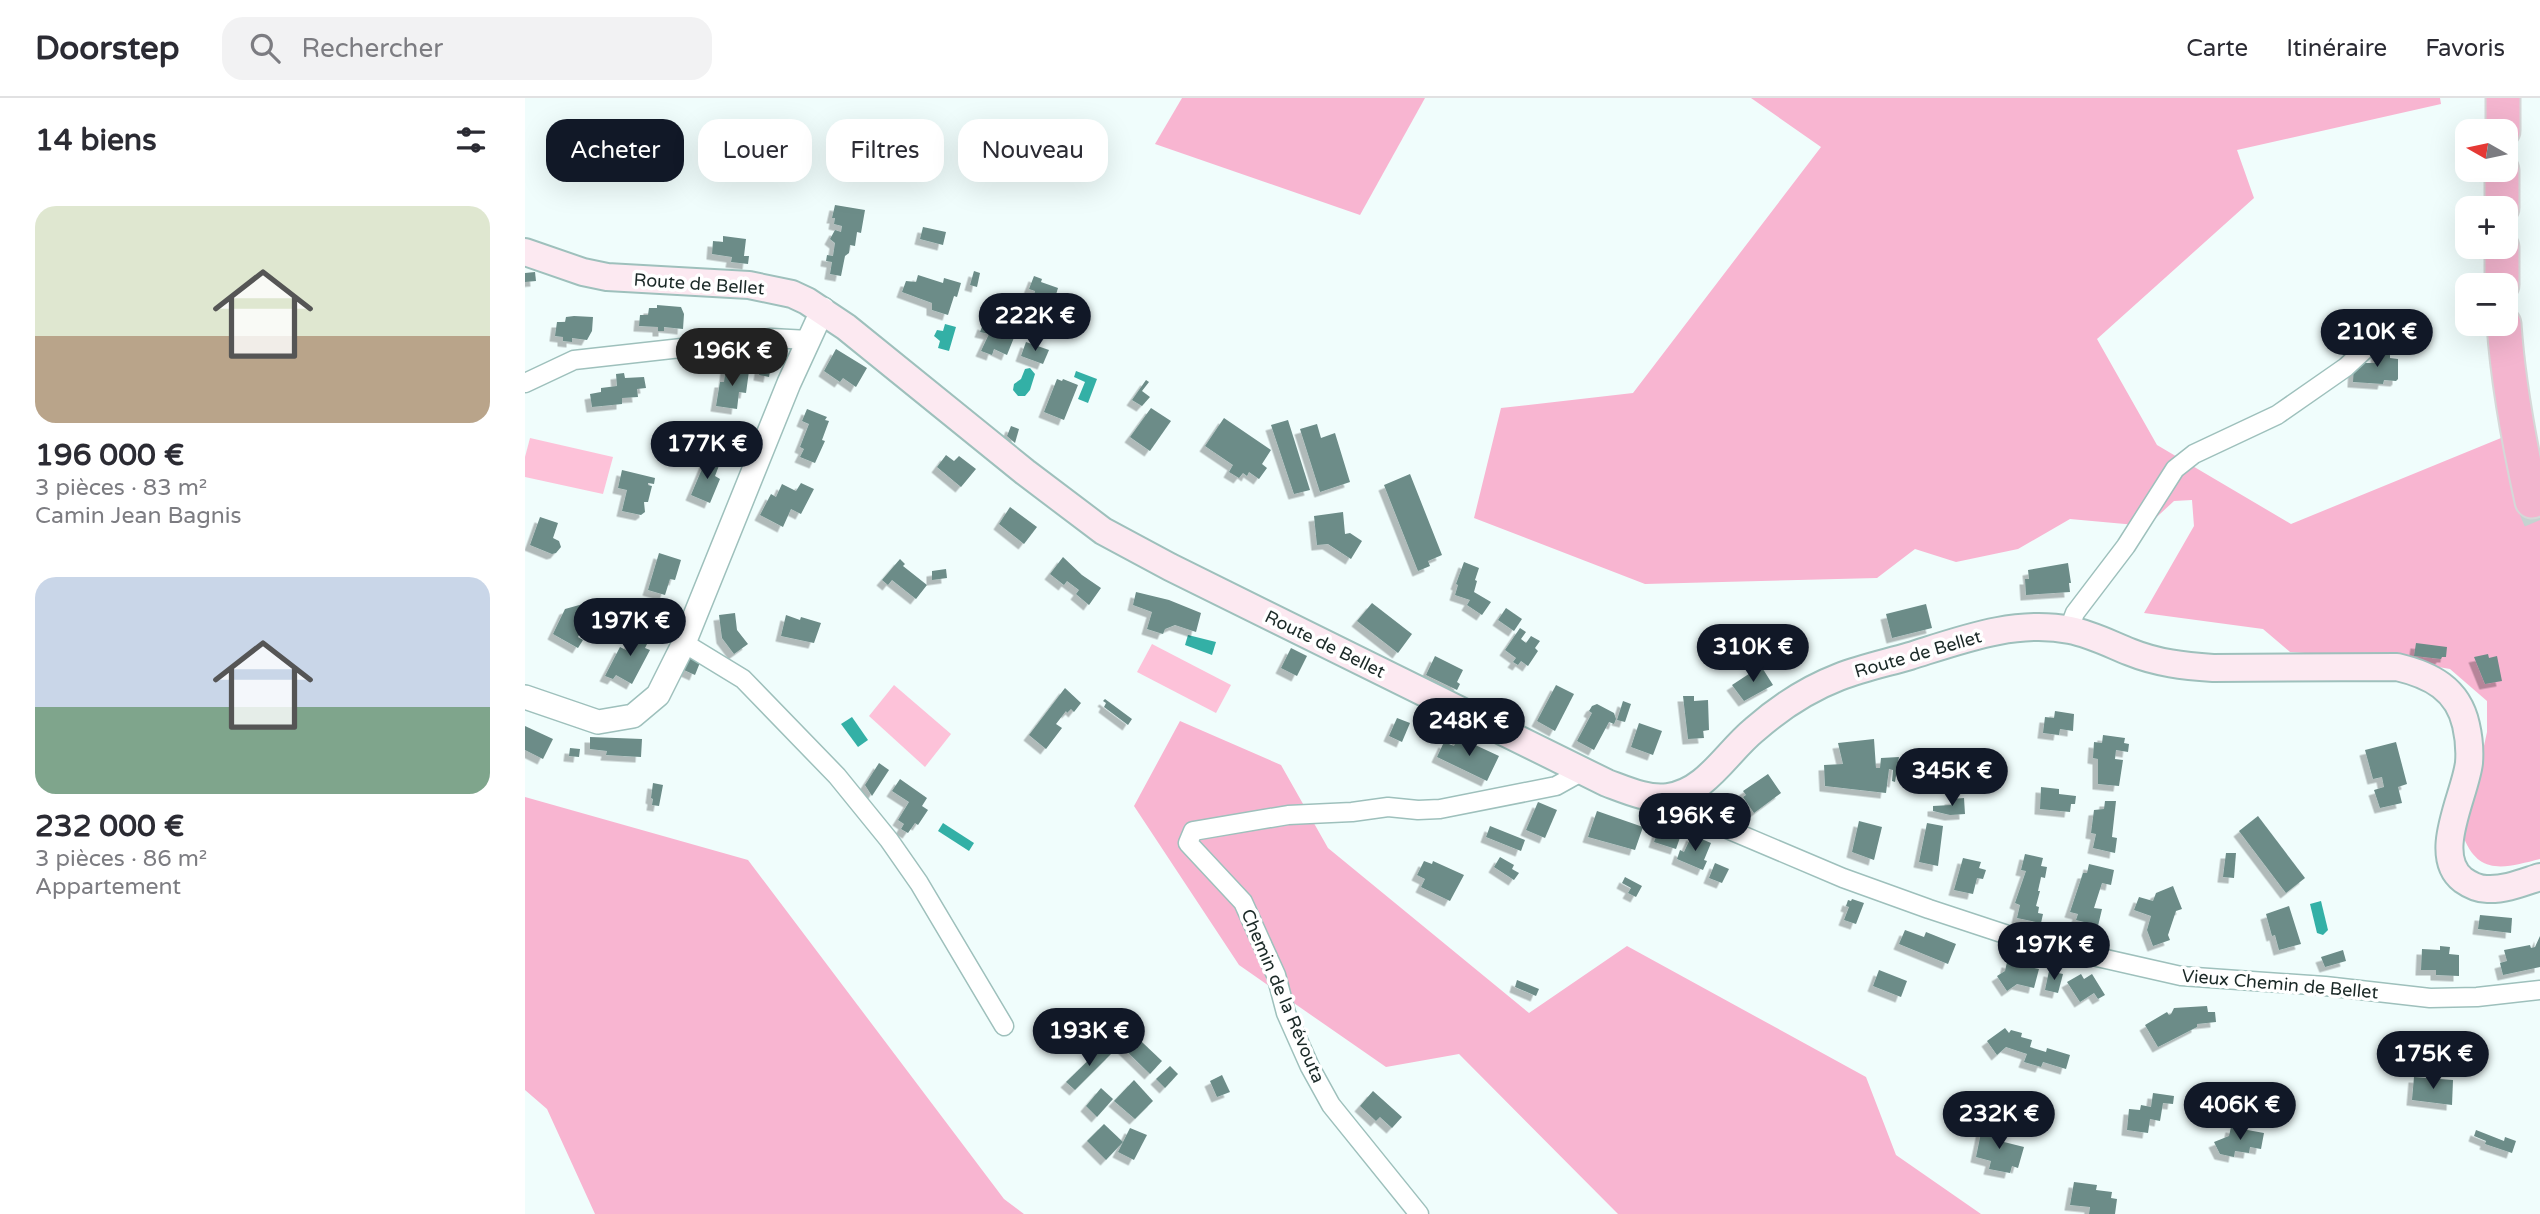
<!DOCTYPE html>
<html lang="fr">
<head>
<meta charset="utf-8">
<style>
  body { margin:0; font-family:"Varela Round",sans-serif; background:#f2f2f3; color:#2b2b33; height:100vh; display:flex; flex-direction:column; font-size:26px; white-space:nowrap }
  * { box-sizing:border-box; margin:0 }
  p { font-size:23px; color:#7c7c81 }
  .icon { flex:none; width:38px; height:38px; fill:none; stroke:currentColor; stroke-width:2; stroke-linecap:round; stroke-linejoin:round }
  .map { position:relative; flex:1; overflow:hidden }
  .panel { display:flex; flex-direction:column; background:#fff; width:525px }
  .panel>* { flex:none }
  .hud { position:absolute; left:21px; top:21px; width:665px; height:63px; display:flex; gap:14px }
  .needle { width:46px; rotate:279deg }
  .tools { position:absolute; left:1930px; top:21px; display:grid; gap:14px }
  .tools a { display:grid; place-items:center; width:63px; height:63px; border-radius:14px; background:#fff; box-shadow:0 7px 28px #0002; font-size:35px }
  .price { position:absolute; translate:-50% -60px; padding:0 16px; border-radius:24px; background:#111827; color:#fff; font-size:23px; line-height:46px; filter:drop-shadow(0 2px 4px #0008) }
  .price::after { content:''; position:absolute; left:50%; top:42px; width:21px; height:16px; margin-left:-10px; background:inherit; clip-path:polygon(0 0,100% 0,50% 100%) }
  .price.active { background:#222; color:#fff }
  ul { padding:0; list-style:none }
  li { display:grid; align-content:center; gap:14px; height:371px; padding:0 35px }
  li span { display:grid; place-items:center; height:217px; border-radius:21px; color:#555 }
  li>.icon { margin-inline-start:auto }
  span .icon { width:126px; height:126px; fill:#fffc; stroke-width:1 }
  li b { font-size:30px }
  h2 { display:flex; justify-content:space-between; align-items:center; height:84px; padding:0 35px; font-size:30px }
  .pill { padding:0 24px; border-radius:21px; background:#fff; box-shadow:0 7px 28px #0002; font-size:24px; line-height:63px }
  .pill.active { background:#111827; color:#fff }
  header { display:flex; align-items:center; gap:42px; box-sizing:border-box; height:98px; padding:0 35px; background:#fff; border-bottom:2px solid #e1e1e2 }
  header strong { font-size:33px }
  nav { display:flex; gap:38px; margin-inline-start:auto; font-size:24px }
  .search { width:490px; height:63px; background:#f2f2f3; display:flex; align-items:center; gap:18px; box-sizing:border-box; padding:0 24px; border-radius:21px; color:#7c7c81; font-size:26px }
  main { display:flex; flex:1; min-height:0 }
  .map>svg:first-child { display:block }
  .green { fill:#fdc2d9 }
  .forest { fill:#f8b5d1 }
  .water { fill:#33b0a6 }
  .building { fill:#6c8c88; filter:url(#shadow) }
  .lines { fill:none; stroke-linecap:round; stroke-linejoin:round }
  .motorway-tunnel { stroke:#c5d3d1; stroke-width:33; stroke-dasharray:33 17; stroke-linecap:butt }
  .minor-casing { stroke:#9ec0bc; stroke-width:21 }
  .tertiary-casing { stroke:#9ec0bc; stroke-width:26 }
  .secondary-casing { stroke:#9ec0bc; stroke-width:30 }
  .motorway-casing { stroke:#d6d8d8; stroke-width:37 }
  .minor { stroke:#fff; stroke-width:18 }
  .tertiary { stroke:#fff; stroke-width:23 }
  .secondary { stroke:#fce9f1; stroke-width:26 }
  .motorway { stroke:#f4b5cf; stroke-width:33 }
  .labels { text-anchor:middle; stroke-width:7; stroke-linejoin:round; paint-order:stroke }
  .street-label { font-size:18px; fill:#1b2927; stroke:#fff }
</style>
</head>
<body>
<header>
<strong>Doorstep</strong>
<div class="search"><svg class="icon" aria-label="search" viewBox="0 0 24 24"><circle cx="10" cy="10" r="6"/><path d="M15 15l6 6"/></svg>Rechercher</div>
<nav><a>Carte</a><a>Itinéraire</a><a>Favoris</a></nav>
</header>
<main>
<section class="panel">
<h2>14 biens<svg class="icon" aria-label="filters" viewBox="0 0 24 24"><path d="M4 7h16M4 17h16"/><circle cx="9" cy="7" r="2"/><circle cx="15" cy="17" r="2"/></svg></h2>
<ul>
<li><span style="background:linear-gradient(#dfe7d0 60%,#b9a48a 0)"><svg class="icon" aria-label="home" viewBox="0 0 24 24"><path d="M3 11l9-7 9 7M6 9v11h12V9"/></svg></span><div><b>196 000 €</b><p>3 pièces · 83 m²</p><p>Camin Jean Bagnis</p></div></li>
<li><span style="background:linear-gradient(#c9d6e8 60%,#7fa58c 0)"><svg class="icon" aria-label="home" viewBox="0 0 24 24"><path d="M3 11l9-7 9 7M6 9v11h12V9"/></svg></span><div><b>232 000 €</b><p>3 pièces · 86 m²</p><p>Appartement</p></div></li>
</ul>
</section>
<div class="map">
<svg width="2015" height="1116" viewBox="0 0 2015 1116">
  <defs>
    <filter id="shadow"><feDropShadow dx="-5.5" dy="5.5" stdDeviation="0" flood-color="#0004"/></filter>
  </defs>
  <rect width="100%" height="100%" fill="#f0fdfc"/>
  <g class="green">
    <path d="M5,340L88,359L78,396L0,379V359Z"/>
    <path d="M627,546L706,587L691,615L612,574Z"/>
    <path d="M369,587L426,636L400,669L344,618Z"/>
  </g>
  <g class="forest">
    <path d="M657,0H900L835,117L630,46Z"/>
    <path d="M1226,0H1915L1916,6L1712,52L1729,100L1572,241L1632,347L1766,426L1976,340L1992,406L2015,409V761C1983,769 1954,779 1939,740L1962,634V603L1925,571L1868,561L1765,554L1738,531L1619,515L1669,428L1667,402L1649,403L1622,428L1545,421L1493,451L1431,464L1390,451L1352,480L1120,486L949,420L976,310L1108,295L1296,49Z"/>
    <path d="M655,623L756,667L803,750L1004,915L1102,848L1341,979L1371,1057L1456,1116H1093L934,956L861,969L714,867L609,708Z"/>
    <path d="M0,699L223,762L479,1101L499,1116H70L22,1011L0,992Z"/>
  </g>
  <g class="water">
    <path d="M420,226L431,229L424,253L413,250L415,243L409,238L412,232L418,233Z"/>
    <path d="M505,270L510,276L505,292L500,298H493L488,292L489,286L496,281L500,271Z"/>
    <path d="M551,273L572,281L563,305L553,301L560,284L549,279Z"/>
    <path d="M663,537L691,544L687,557L660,547Z"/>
    <path d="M327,619L343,642L333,649L316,626Z"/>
    <path d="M418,725L449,745L444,753L413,733Z"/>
    <path d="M1796,803L1803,832L1798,837L1792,835L1785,806Z"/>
  </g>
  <g class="building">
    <path d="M310,107L340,112L336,135L332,134L330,148L325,147L324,155L320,158L316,178L305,176L307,164L301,163L302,157L308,158L310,145L305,141L310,132L316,134L317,128L309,126L310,120H307Z"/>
    <path d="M398,129L421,134L418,147L395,141Z"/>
    <path d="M198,138L221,141L219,158H224L223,166L206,164L207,159L187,156L188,143L198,144Z"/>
    <path d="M449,173L455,175L452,189L445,187Z"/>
    <path d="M10,174L11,183L0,184V175Z"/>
    <path d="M393,177L418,185L419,180L436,185L432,199L429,198L423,217L407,212V205L377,194L381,183L391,184Z"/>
    <path d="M509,178L517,181L516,184L533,190L530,200L534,202L530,212L533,213L526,232L507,225L513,208L507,205L510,193L504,191Z"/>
    <path d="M474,206L487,211L483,221L488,223L484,234L490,237L482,257L469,251L467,257L456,253L464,236L455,234L458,226L465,229Z"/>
    <path d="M132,207L156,209L159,216L158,231L139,229V233H133V229L114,228L115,217H123L124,210H132Z"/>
    <path d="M1827,216L1834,218L1832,225L1851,230L1848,237L1824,231Z"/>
    <path d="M49,218L68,219L67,233L62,242L47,240V244L38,243V239L30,238L32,224H40L41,219Z"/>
    <path d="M501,244L524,252L518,266L496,258Z"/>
    <path d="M1852,248H1860V256H1865V260L1873,261V281L1871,283L1859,282L1858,286L1828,284L1829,265H1851Z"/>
    <path d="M311,251L342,270L331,289L318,280L315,284L299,273Z"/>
    <path d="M236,265L246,267L244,279L234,277Z"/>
    <path d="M201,269L224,273L221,295L214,294L212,311L191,308L195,284H199Z"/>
    <path d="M99,275L100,280L119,279L121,290L112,291L113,299L97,300V306L67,309L65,296L76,294V290L92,288L91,276Z"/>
    <path d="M532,281L537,283L538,281L553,287L539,322L519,314Z"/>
    <path d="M621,282L624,284L617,293L625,299L617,308L607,302Z"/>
    <path d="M626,310L646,323L625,353L605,339Z"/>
    <path d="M282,311L302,319L300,322L304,323L297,342L300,343L290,365L275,359L279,351L275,349L284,326L277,323Z"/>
    <path d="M699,320L746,352L737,366L742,370L734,381L724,374L722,378L718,375L714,380L704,374L708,367L680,348Z"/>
    <path d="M763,322L785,392L769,396L746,327Z"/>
    <path d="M792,326L796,340L810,335L825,384L795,394L775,331Z"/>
    <path d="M486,328L494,331L490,345L482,338Z"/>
    <path d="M421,357L429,363L434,358L451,371L436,389L412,369Z"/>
    <path d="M182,359L195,365L190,378L195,381L185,405L166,397Z"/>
    <path d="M97,372L130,380L129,386L123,385V387L127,388L123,404H119L120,414L116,417L97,413L102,392L93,390Z"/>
    <path d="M885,376L917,457L903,463L905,468L893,473L859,387Z"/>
    <path d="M276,385L289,391L276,416L266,411L258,429L235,417L246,396L251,399L257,386L271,393Z"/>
    <path d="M485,409L512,429L499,446L474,426Z"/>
    <path d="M818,414L820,436L825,435L837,443L826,461L803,446L792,447L789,418Z"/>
    <path d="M15,419L33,425L28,440L34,443L36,449L31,455L27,456L5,447Z"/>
    <path d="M134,455L156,462L150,482L145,481L140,497L123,492Z"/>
    <path d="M538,459L557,477L576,490L564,507L551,496L554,492L542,483L539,487L525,476Z"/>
    <path d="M375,461L380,466L378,468L402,487L391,501L367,482L363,487L357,482Z"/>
    <path d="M939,464L954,470L950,482L952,483L949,494L966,504L957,517L942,507L945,502L930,497L933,487L931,486Z"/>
    <path d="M1543,465L1546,485H1544L1545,494L1501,497L1500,481H1504L1503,472Z"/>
    <path d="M421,471L422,480L407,482V473Z"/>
    <path d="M611,494L644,502L676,515L671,534L650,527L640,531L638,536L622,531L627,514L608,507Z"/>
    <path d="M847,505L887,536L873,555L832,523Z"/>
    <path d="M58,506L60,516L67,515L70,526L59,528L53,539L58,542L53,550L28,536L40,511Z"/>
    <path d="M1401,506L1407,530L1367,540L1361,516Z"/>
    <path d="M981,510L997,521L989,533L973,522Z"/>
    <path d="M210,515L212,532L223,546L209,556L197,540L194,517Z"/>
    <path d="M261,517L275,522L276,519L296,525L289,545L256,538Z"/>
    <path d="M995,530L1001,534L996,541L1001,545L1006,538L1015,543L1010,550L1013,553L1003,568L996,563L993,567L988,564L991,560L980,552Z"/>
    <path d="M112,531L126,538L120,550L125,552L107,586L91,577L88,581L80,578L95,549L101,552Z"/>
    <path d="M1891,545L1922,549L1921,559H1917L1916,561L1889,558Z"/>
    <path d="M766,550L782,558L772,578L756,570Z"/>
    <path d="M1963,556L1964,560L1972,558L1977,583L1960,586L1949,559Z"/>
    <path d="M163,557L176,562L170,577L159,572Z"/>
    <path d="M910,558L938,572L932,584L935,586L932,592L901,577Z"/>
    <path d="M1236,568L1248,587L1219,603L1207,587Z"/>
    <path d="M1031,587L1049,596L1030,633L1012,623Z"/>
    <path d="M540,590L556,605L549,614L546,611L542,615L541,613L531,626L537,630L521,651L504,637Z"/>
    <path d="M1158,598H1169V603L1183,602L1184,632L1178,633L1179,640L1163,641Z"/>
    <path d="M580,601L607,621L603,627L579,609L581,605L578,603Z"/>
    <path d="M1098,603L1106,606L1100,624L1092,622Z"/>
    <path d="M1072,606L1089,615L1091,621L1089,626L1084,624L1069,652L1052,643L1067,615L1064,613L1067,608Z"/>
    <path d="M1530,613L1549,616L1548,633L1535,631L1534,637L1518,635L1520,619L1529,620Z"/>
    <path d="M872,620L885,625L877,644L864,638Z"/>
    <path d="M1114,625L1137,633L1128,657L1106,649Z"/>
    <path d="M0,628L28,641L18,661L0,652Z"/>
    <path d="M1578,637L1600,640L1599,645L1604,646L1603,654L1591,652L1590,661L1598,662L1594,688L1573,686V661L1568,660L1569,644L1577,645Z"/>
    <path d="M65,639L117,641L116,659L81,657L82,653L65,651Z"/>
    <path d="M933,639L974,658L962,683L912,659L919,644L929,648Z"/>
    <path d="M1349,641L1351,670H1355L1356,660L1374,659L1370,684L1367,683L1368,672L1364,671L1361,695L1300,688L1299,667L1318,666L1313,645Z"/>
    <path d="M1871,644L1882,686L1873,689L1877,705L1855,710L1849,692L1859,689L1857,679L1848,681L1840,652Z"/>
    <path d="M45,650L55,651L54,659L44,658Z"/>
    <path d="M354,665L364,672L347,698L340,687Z"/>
    <path d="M1243,676L1256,695L1229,715L1218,699L1221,697L1218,693Z"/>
    <path d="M375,681L402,700L397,708L403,712L393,727L390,725L383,735L376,731L379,726L373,722L384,704L367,693Z"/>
    <path d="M128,685L138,687L134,708L127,707L128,701L126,700Z"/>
    <path d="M1516,689L1534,691V696L1551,698L1550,706H1546L1545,714L1515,711Z"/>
    <path d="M1439,700L1440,716L1425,717L1408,713V708L1426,707L1425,701Z"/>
    <path d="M1580,703H1591L1587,739L1592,740L1590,755L1568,750L1571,736L1566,735L1569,712L1579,711Z"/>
    <path d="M1013,704L1032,712L1020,740L1001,732Z"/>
    <path d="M1072,713L1118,729L1110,752L1063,739Z"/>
    <path d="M1733,718L1780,780L1761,795L1714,733Z"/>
    <path d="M1137,721L1159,728L1151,751L1129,744Z"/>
    <path d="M1334,723L1357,729L1349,762L1327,754Z"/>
    <path d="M1402,725L1418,728L1413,768L1394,764Z"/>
    <path d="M965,728L1000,742L996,753L961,739Z"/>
    <path d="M1167,737L1186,745L1179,762L1182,763L1178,772L1152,761L1155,752L1159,754Z"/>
    <path d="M1701,755H1711L1709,780L1698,779Z"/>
    <path d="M1500,756L1518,760L1516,768L1522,769L1520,780L1516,779L1513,793H1515L1511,808L1514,809L1513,815L1518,816L1516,825L1492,820L1495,807L1490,805L1501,773L1496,772Z"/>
    <path d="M975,759L989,767L987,771L994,775L989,782L969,769Z"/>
    <path d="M1438,760L1456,764L1454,770L1461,772L1458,781L1452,780L1448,796L1429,792Z"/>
    <path d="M899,763L907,766L908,763L939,777L925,803L896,789L900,781L892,777Z"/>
    <path d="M1190,765L1204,771L1197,785L1184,780Z"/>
    <path d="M1564,766L1589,772L1586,787L1577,785L1569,810L1577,811L1573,828L1566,826L1565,830L1558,828L1559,824L1551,822L1553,816L1545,814L1558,775H1562Z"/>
    <path d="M1100,779L1117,788L1111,799L1103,795L1106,790L1097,785Z"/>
    <path d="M1648,788L1657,811L1651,813L1643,837L1645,842L1628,848L1622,832L1626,818L1609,812L1614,799L1628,803L1631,795Z"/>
    <path d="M1327,801L1339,805L1331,826L1319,822L1324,809L1321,808L1323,802L1326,803Z"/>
    <path d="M1764,808L1776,846L1754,852L1750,837L1747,838L1741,816Z"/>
    <path d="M1955,817L1987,820L1986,835L1953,831Z"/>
    <path d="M1380,832L1399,839L1401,834L1431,846L1423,866L1374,846Z"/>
    <path d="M2015,838V869L1978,877L1975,865L1982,863L1979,852L2005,847L2006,850L2010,849Z"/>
    <path d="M1915,848L1925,849L1924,856L1934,857V878L1911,877V872H1896L1897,851L1915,852Z"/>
    <path d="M1818,852L1821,863L1800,869L1796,859Z"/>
    <path d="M1482,864L1514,871L1509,890L1492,886L1482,893L1472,878L1480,873Z"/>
    <path d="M1354,872L1382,883L1376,899L1348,888Z"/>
    <path d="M1524,873L1538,876L1533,895L1520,892Z"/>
    <path d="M1556,876L1559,881L1567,876L1580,897L1573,901L1569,895L1555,904L1542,884Z"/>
    <path d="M992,882L1014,891L1011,898L990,889Z"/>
    <path d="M1682,908L1683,914H1690L1691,924L1672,926V929L1633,949L1620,927L1642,914L1644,917L1646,916L1649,910Z"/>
    <path d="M599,927L637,963L625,976L587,939Z"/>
    <path d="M1480,930L1484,935L1486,932L1497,935L1496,939L1507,942L1505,949L1521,954L1522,950L1545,957L1541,971L1518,964L1516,969L1499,964L1502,956L1481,949L1472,957L1462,943Z"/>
    <path d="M578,948L586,956L550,992L541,984Z"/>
    <path d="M645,968L653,976L640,990L631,981Z"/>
    <path d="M697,977L705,994L692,999L685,983Z"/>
    <path d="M1889,979L1928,982L1927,1007L1887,1002Z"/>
    <path d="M609,982L628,1003L610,1021L589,1003Z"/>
    <path d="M1696,986L1713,990L1710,1003L1693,1000Z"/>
    <path d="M576,990L588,1001L572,1019L561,1008Z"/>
    <path d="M848,993L877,1019L867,1030L855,1019L851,1023L835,1008Z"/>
    <path d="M1628,995L1649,998L1648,1006L1638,1005L1635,1023L1625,1021L1623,1035L1602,1032L1604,1011L1615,1012L1616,1007L1626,1009Z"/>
    <path d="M579,1026L598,1044L581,1062L562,1043Z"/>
    <path d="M1706,1029L1739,1035L1736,1051L1725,1049L1724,1055L1710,1053L1709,1059L1695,1056L1689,1044L1704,1038Z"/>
    <path d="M605,1030L622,1037L609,1062L593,1054Z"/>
    <path d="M1457,1030L1477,1034L1475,1043L1499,1049L1493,1070L1487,1068L1485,1075L1464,1071L1466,1063L1451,1059Z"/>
    <path d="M1951,1032L1979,1043L1980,1039L1991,1043L1987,1055L1960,1046L1961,1043L1949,1038Z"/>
    <path d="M1549,1084L1572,1087L1571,1092L1587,1094L1586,1100L1592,1101L1590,1116H1564L1565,1109L1545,1107Z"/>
  </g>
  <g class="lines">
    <path class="motorway-tunnel" d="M2007,403L2015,422"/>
    <g class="minor-casing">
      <g id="minor">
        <path d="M0,285L49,262L246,240L284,242"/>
        <path d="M1544,531L1550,515L1601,448L1650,371L1669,356L1752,317L1821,269L1849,243"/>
        <path d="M159,545L218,581L312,678L364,742L394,785L479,928"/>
        <path d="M1152,697L1160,709L1174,719L1318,780L1404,811L1501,843L1656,878L1800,888L1905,900L1952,899L2015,892"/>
        <path d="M894,1116L806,1007L785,969L761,915L751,877L718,804L663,745L668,733L763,717L827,714L863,709L893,712L915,711L1031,688L1058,673"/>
      </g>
    </g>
    <g class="tertiary-casing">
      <path id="tertiary" d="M0,599L73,624L108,618L133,597L159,545L264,285L298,211"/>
    </g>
    <g class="secondary-casing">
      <path id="secondary" d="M0,154L58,174L82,179L224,187L267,196L282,203L321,229L500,374L578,433L645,469L1082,685C1101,692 1123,702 1143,699C1181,694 1201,655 1229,632C1254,610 1283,591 1314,579C1337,570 1361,565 1385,558C1436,542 1491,521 1545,532C1566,536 1585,546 1605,554C1632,565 1659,568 1688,570L1872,569C1906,577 1933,591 1941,627C1944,640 1945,652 1944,665C1940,698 1906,757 1938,782C1945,787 1953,791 1962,791C1980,792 1999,784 2015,779"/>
    </g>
    <g class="motorway-casing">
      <g id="motorway">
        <path d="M1978,33V0"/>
        <path d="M1977,110V72"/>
        <path d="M1977,149V187"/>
        <path d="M1979,226C1983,286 1994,344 2007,403"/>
      </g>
    </g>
    <use href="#minor" class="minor"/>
    <use href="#tertiary" class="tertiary"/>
    <use href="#secondary" class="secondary"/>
    <use href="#motorway" class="motorway"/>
  </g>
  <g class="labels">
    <g class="street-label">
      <text transform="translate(174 186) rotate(4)" y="6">Route de Bellet</text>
      <text transform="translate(800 546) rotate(26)" y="6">Route de Bellet</text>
      <text transform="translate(1393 556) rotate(-16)" y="6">Route de Bellet</text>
      <text transform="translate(1755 886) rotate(5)" y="6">Vieux Chemin de Bellet</text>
      <text transform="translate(758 898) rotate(67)" y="6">Chemin de la Révouta</text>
    </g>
  </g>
</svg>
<div class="tools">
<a><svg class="needle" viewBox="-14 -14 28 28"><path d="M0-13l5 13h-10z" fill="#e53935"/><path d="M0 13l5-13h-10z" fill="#7c7c81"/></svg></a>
<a>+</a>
<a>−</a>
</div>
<b class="price" style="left:510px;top:255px">222K €</b>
<b class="price" style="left:1852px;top:271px">210K €</b>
<b class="price active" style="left:207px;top:290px">196K €</b>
<b class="price" style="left:182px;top:383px">177K €</b>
<b class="price" style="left:105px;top:560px">197K €</b>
<b class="price" style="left:1228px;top:586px">310K €</b>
<b class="price" style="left:944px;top:660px">248K €</b>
<b class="price" style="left:1427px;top:710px">345K €</b>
<b class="price" style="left:1170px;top:755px">196K €</b>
<b class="price" style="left:1529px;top:884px">197K €</b>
<b class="price" style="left:564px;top:970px">193K €</b>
<b class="price" style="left:1908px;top:993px">175K €</b>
<b class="price" style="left:1715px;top:1044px">406K €</b>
<b class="price" style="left:1474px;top:1053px">232K €</b>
<div class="hud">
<a class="pill active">Acheter</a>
<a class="pill">Louer</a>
<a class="pill">Filtres</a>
<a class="pill">Nouveau</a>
</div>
</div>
</main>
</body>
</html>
